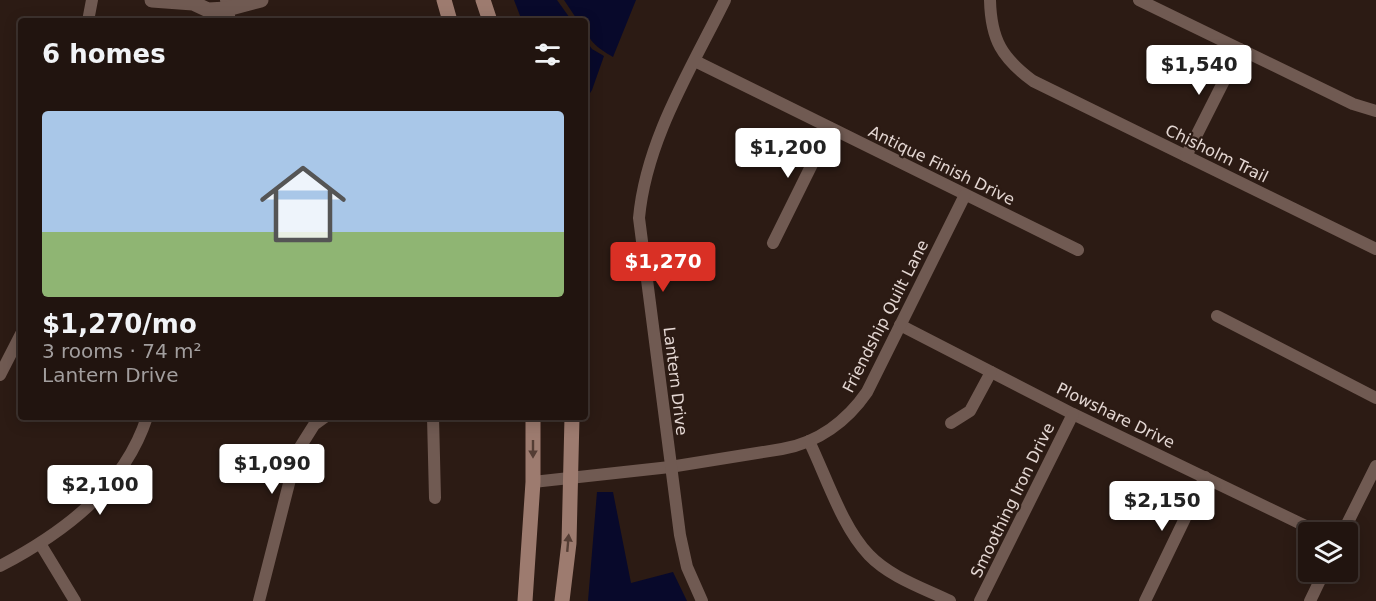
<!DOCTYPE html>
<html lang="en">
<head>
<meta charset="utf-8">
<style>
  body { margin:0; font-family:"DejaVu Sans",sans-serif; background:#291d18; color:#f1f3f6; height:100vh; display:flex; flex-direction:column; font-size:22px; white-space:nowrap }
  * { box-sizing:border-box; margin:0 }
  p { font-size:20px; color:#a29e9e }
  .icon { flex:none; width:33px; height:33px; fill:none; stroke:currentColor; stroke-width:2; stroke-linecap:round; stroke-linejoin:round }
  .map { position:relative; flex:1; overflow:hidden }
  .details { position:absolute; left:18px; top:18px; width:570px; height:402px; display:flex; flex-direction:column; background:#21140f; border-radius:6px; box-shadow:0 3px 15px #0003,0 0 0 2px #3e332f }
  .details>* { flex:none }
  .fabs { position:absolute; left:1298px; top:522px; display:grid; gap:12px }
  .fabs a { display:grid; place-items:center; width:60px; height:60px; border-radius:6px; background:#21140f; box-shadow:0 3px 15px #0003,0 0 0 2px #3e332f; font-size:30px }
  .price { position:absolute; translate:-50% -51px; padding:0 14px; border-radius:6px; background:#fff; color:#222; font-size:20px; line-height:39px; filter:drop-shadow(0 2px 3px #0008) }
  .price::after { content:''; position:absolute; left:50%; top:36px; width:18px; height:14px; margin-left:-9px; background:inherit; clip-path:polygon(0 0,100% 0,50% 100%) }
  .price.active { background:#d93025; color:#fff }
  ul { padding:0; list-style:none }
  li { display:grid; align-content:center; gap:12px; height:318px; padding:0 24px }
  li+li { border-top:2px solid #3e332f }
  li span { display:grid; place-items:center; height:186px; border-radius:6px; color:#555 }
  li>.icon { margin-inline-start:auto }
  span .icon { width:108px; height:108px; fill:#fffc; stroke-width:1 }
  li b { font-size:26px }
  h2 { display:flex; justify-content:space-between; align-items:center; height:72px; padding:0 24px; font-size:26px }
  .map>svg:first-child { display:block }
  .water { fill:#08092b }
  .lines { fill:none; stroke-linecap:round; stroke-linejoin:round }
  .minor { stroke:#705a52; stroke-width:12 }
  .tertiary { stroke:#705a52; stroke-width:15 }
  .secondary { stroke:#9d7b6f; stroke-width:15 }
  .oneway { fill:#543d34 }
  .labels { text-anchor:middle; stroke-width:4.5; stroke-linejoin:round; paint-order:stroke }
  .street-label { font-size:16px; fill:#e4d7d3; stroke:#2c1b14 }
</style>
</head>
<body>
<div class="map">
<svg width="1376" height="601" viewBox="0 0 1376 601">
  <rect width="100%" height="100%" fill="#2c1b14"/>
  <g class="water">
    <path d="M514,0H557L572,21H522Z"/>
    <path d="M564,0H636L613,57C598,48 585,40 585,21H578Z"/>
    <path d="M585,39L592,49L604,56L592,90L585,101Z"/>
    <path d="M597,492H613L631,583L673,572L687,601H588Z"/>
  </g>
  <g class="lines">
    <g class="minor">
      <path d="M226,0L230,21"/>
      <path d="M990,0C991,40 1002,58 1033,81L1376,249"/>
      <path d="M1139,0L1353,104L1376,111"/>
      <path d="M88,21L92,0"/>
      <path d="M695,61L1078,250"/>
      <path d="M1186,156L1240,49"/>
      <path d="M773,243L830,128"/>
      <path d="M1217,316L1376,398"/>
      <path d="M900,325L1073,414L1318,532"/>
      <path d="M0,375L21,334"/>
      <path d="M433,417L435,498"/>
      <path d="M951,423L970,411L991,372"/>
      <path d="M809,441C826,476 842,527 869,555C890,577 923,588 950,601"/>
      <path d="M533,482L670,467L782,449C818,443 847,421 867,392L965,195"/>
      <path d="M1343,532L1376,466"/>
      <path d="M41,545L75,601"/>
      <path d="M0,566C63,533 124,488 147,417"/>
      <path d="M259,601L297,452L314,425L325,417"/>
      <path d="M702,601L687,567L680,535L639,218C646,140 691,69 725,0"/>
      <path d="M980,601L1073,414"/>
      <path d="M1145,601L1205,477"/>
      <path d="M1310,601L1324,572"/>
    </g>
    <path class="tertiary" d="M152,0L193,3L208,10L227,9L261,0"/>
    <g class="secondary">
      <path d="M444,0L450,21"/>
      <path d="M483,0L490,21"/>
      <path d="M525,601L533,482V417"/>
      <path d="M562,601L569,543L572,417"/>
    </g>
  </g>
  <defs><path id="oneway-solid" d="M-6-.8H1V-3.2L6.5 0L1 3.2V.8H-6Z" transform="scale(1.5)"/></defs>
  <g class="oneway">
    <use href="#oneway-solid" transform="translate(533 449) rotate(90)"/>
    <use href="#oneway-solid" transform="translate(568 543) rotate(-85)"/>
  </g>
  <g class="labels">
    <g class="street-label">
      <text transform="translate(1217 153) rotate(26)" y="6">Chisholm Trail</text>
      <text transform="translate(942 165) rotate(26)" y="6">Antique Finish Drive</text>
      <text transform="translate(885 316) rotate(-63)" y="6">Friendship Quilt Lane</text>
      <text transform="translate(676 381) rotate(83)" y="6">Lantern Drive</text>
      <text transform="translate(1116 415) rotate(26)" y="6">Plowshare Drive</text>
      <text transform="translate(1012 500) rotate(-64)" y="6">Smoothing Iron Drive</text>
    </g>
  </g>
</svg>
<div class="fabs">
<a><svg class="icon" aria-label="layers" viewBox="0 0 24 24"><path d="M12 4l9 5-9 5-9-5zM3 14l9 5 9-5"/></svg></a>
</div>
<b class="price" style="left:1199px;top:96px">$1,540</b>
<b class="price" style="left:788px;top:179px">$1,200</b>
<b class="price active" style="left:663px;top:293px">$1,270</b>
<b class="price" style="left:272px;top:495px">$1,090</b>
<b class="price" style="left:100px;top:516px">$2,100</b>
<b class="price" style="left:1162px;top:532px">$2,150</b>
<section class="details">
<h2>6 homes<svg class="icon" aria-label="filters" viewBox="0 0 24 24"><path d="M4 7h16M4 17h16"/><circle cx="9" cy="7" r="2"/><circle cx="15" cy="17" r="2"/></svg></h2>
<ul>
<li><span style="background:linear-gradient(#a9c7e8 65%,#8fb573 0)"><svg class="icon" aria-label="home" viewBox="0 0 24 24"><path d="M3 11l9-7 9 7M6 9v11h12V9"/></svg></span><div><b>$1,270/mo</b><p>3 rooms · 74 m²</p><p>Lantern Drive</p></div></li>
</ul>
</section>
</div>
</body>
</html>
